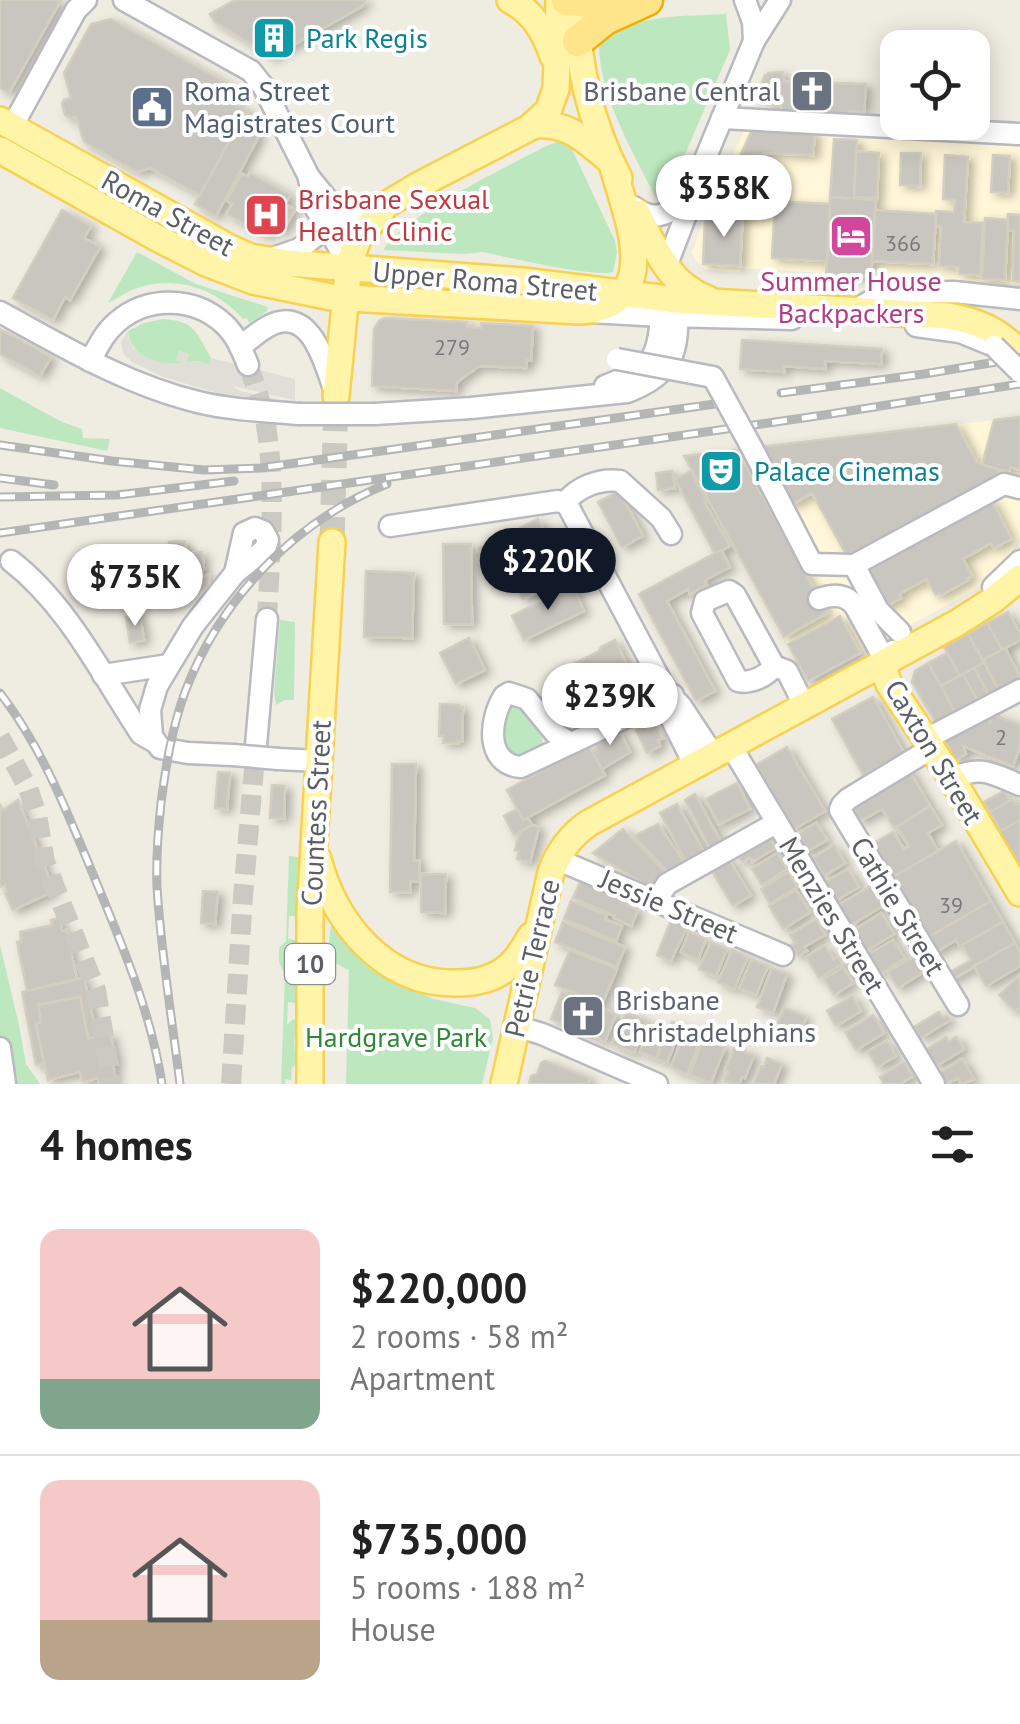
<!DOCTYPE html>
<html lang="en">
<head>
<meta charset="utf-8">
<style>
  body { margin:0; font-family:"PT Sans",sans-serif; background:#f2f2f2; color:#222; height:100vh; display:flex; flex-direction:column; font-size:38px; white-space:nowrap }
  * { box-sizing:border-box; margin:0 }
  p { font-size:32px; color:#767676 }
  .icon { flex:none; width:55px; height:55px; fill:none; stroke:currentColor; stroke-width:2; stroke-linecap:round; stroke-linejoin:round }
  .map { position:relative; height:1084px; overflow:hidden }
  .panel { display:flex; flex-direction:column; background:#fff; flex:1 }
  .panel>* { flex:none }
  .tools { position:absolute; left:880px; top:30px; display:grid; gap:20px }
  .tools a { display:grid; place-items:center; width:110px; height:110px; border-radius:20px; background:#fff; box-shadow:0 5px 25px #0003; font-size:50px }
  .price { position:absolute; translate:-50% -85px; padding:0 22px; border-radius:35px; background:#fff; color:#222; font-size:32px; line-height:65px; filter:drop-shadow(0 2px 5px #0008) }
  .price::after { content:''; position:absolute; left:50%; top:60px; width:30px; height:22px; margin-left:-15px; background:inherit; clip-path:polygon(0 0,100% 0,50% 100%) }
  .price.on { background:#111827; color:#fff }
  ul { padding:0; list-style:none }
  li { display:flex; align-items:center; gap:30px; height:250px; padding:0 40px }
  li+li { border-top:2px solid #e0e0e0 }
  li span { display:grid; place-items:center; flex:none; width:280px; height:200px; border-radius:20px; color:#555 }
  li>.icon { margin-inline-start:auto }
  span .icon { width:120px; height:120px; fill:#fffc; stroke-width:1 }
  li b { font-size:42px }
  h2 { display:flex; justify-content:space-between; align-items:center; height:120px; padding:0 40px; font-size:42px }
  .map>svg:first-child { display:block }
  .commercial { fill:#fff7d7 }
  .industrial { fill:#dfded7 }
  .green { fill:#bde8bf }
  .building { fill:#c9c6bf; stroke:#d4cec0; stroke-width:2.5; filter:url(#shadow) }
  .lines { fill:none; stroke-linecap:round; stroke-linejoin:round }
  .minor-tunnel { stroke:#cac9c2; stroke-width:20; stroke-dasharray:20 10; stroke-linecap:butt }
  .major-tunnel { stroke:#cac9c2; stroke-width:25; stroke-dasharray:25 12; stroke-linecap:butt }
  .minor-casing { stroke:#b8bac0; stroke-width:25 }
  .major-casing { stroke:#fad050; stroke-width:30 }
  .highway-casing { stroke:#f1ae00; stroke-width:35 }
  .minor { stroke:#fff; stroke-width:20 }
  .major { stroke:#fff4a7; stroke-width:25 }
  .highway { stroke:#ffe589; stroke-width:30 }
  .rail-casing { stroke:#b4b5b5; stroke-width:9 }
  .rail { stroke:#fff; stroke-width:5; stroke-dasharray:15; stroke-linecap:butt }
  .minor-bridge-casing { stroke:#b8bac0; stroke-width:25; stroke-linecap:butt }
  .minor-bridge { stroke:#fff; stroke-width:20 }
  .labels { text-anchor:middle; stroke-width:8; stroke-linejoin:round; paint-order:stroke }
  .number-label { font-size:22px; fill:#76797b }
  .shield { fill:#fff; stroke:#8c8f92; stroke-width:2.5 }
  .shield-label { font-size:25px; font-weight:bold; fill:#5b5f64 }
  .culture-label { font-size:28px; fill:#0d838f; stroke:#fff; text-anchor:start }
  .service-label { font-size:28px; fill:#4e5e75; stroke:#fff; text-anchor:start }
  .worship-label { font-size:28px; fill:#5b616d; stroke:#fff; text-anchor:end }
  .health-label { font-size:28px; fill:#be3a42; stroke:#fff; text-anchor:start }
  .street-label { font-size:28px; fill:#5b5f64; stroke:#fff }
  .hotel-label { font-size:28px; fill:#b23c85; stroke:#fff }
  .park-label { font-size:28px; fill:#2f8737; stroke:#fff }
</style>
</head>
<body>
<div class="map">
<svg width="1020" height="1084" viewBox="0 0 1020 1084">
  <defs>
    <filter id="shadow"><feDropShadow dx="5.5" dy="3.5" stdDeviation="5" flood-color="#0004"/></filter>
  </defs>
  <rect width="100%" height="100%" fill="#efece2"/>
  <g class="commercial">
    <path d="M756,129L1020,147V285L741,268L740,273L705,269L695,259L692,253L700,229L744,131Z"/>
    <path d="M1020,417V538L1008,558L985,583L973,591L808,681L684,456Z"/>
  </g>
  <path class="industrial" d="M128,331V337L133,348L155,360L181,363L176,360L178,351L189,354L188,362L198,361L207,364L211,358L295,379V400L232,386L240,391L294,403L218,393L163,377L132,362L123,353L121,342Z"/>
  <g class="green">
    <path d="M726,14L730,50L667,196L660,200L655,196C633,153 599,93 599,45C632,12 683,17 726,14Z"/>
    <path d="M560,141L571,147L615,241L617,253L613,272C594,278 507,257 482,252L464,254L384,250C398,218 511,165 546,146Z"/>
    <path d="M137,252L196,284L268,307L266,312L249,323L247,318L243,319C219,291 181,276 144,286C131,289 119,297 108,303Z"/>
    <path d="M163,319C195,321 196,332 211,358L208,364L198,361L187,362L189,354L179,351L176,360L182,363C159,365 130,357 128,331L144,323Z"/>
    <path d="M0,388L60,421L82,429L83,438L110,439L107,451L0,428Z"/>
    <path d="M280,620L295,622L294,700H285L276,705L274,692Z"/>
    <path d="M517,705C531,713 545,730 542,746L516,758L507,755L500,727L510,706Z"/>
    <path d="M289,856L298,857L296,916H289L288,939L302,941L303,949L295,957L301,966L295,973L300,981L295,989L298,1000L294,1003L288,1002L287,1025L293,1019L297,1023L294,1042L296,1063L292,1069L291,1080L285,1079V1084H281L285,975L279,962V948L286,941Z"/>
    <path d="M334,925L358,958L383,977L434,999L475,1008L490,1019L493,1039L482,1084H346L349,970C324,960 328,949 331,926Z"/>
    <path d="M0,945L19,1025L26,1064L40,1084H0Z"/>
  </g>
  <g class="building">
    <path d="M0,0H61L9,93L0,88Z"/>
    <path d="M235,0H366L361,7L270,58L268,54L215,22L210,14Z"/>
    <path d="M111,19L228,84L233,103L246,111L200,195L150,168L137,172L84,142L76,117L70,118L65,115L62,104L64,100L71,98L64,73L91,24Z"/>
    <path d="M783,72L784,81L866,84L864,112L849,111V115L783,111L781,106L771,105L769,102L756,97L765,75L767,76L768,73Z"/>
    <path d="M246,111L259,136L216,216L195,204Z"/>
    <path d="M756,129L815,133L813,155L764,153L758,168L750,167L748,170L736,165L751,132Z"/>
    <path d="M834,139L857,140L854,199L830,197Z"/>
    <path d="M856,151L879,153L877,198L854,197Z"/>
    <path d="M901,153H921L920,186L900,185Z"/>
    <path d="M945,155L968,157L964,222L983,223L980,275L959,274V267L939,266L941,226H935L936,211L954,212L955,200L943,199Z"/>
    <path d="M993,155L1010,156L1008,193L991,192Z"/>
    <path d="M250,173L290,195L285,204L295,210L282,232L273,227L268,236L227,214L232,204L227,201L239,179L242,174L248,177Z"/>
    <path d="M830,197L876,200L871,277L826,274Z"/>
    <path d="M775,201L830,204L827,261L772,258Z"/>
    <path d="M731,209H743L740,266L703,264L705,218L730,220Z"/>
    <path d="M62,210L91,226L84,238L100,247L70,300L65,297L53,320L13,298Z"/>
    <path d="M875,210L936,214L933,264L872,261Z"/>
    <path d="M1008,214L1020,215V282L1013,281L1014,231L1007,230Z"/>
    <path d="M985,218L1008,220L1005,280L982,279Z"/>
    <path d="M385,318L467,322V327L481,328V323L533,326L531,360H527L526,368L479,366L457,382L456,391L372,386L374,329L379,321Z"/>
    <path d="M0,329L51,357L40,376L0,354Z"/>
    <path d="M742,340L882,349L881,364L825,361V369L784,366V372L740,369Z"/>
    <path d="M1020,417V467L1018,469L1010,467L1009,472L982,465L994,420Z"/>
    <path d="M956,424L977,463L997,469L1001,477L877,544L875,541L847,556L812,493L791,505L759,447Z"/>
    <path d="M737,450L827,613L784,637L684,456Z"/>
    <path d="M672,471L675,488L658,490L656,473Z"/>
    <path d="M691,471L707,502L705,503L730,546L715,554L675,479Z"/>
    <path d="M619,491L643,536L622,547L598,502Z"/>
    <path d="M989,499L993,503L1011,539L994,548L991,543L963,559L972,576L967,578L968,580L941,595L940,593L936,595L926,579L899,594L901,598L884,607L863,568Z"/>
    <path d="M538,519L551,544L490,574L478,549Z"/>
    <path d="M185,541L186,554L202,552L204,569L202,570V576L209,575L210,588L203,589V582L173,587L171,559L159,561L158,549L169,548V542Z"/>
    <path d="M443,544H471L472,624H444Z"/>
    <path d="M721,550L730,567L705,580L707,585L690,594L688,589L667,601L715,691L696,701L639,594Z"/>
    <path d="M157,552L161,591L129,595L125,554Z"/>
    <path d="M534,561L547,588L523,599L511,573Z"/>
    <path d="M366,571L414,573L412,638L364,637Z"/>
    <path d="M572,585L584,611L524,640L512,616Z"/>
    <path d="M1008,612L1020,634V640L1002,650L987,623Z"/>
    <path d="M140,615L144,640L130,643L126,617Z"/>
    <path d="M840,616L860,653L808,681L788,644Z"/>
    <path d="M987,623L1002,650L983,660L968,634Z"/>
    <path d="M968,634L984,663L960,676L944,647Z"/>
    <path d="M469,638L485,670L456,684L440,653Z"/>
    <path d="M615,640L642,697L635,700L633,696L598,714L597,711L580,719L556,673L599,651L601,647Z"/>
    <path d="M1005,648L1020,677L998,689L983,660Z"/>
    <path d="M947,653L960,676L941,686L928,663Z"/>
    <path d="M928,663L955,712L936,723L912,682L915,671Z"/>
    <path d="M984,663L998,689L988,694L974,668Z"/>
    <path d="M974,668L988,694L977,700L963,674Z"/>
    <path d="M963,674L977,700L955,712L941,686Z"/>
    <path d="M873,697L904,753L863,775L832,719Z"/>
    <path d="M440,704L459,705V707H463L462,741H458V743H443L444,736H439Z"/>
    <path d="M993,714L1020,725V747L1013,766L963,746L966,754L955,760L943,737L986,715L990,722Z"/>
    <path d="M646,725L648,728L656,726L663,738L658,740L660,746L647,753L636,730Z"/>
    <path d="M618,728L630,752L602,769L592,752L597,749L594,741Z"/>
    <path d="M588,745L605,775L523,820L507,790Z"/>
    <path d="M787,747L825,811L794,829L756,765Z"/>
    <path d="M392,764H416L414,861H419V881H410V892H390Z"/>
    <path d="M907,767L930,806L894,828L882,809L860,821L849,802Z"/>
    <path d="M218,772L230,773L227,809L215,808Z"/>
    <path d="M737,783L750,809L719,824L706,799Z"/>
    <path d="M272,785L285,786L284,818H270Z"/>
    <path d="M1004,791L1010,800L990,812L984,802Z"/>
    <path d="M695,794L722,844L711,850L685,800Z"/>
    <path d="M1013,799L1016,804L1020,802V820L1001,831L990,812Z"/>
    <path d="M18,800L54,891L13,910L5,893L7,892L5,885L0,887V804L3,810Z"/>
    <path d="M677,804L706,856L688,865L660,813Z"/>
    <path d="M930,806L942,825L928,833L938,851L890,879L869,846L893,832L904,849L909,846L897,827Z"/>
    <path d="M517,809L523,820L528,818L532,825L514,835L504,816Z"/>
    <path d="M1020,820V880L993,835Z"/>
    <path d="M816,823L827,840L804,853L794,836Z"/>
    <path d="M658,824L686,865L669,873L634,836Z"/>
    <path d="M532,825L539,827L530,862L517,859L519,851L515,850L520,832Z"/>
    <path d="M623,829L669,876L651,888L593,853Z"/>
    <path d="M767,833L776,848L752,862L750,857L742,862L738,855Z"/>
    <path d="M956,841L991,901L922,941L886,881Z"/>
    <path d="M834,845L845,863L824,876L813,858Z"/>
    <path d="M777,853L787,869L762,885L752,869Z"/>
    <path d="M727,857L751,895L733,906L710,868Z"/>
    <path d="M848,869L859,887L835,901L824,883Z"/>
    <path d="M788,872L797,887L770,904L761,889Z"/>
    <path d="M421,874H446L445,913L421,912Z"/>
    <path d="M581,880L625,898L624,901L629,903L628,905L638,910L631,926L614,918L615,916L573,898Z"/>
    <path d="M872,885L884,905L851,925L839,905Z"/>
    <path d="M796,890L810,912L783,929L769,906Z"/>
    <path d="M203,891L218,892L215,924L201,923Z"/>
    <path d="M571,901L607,915L605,919L622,926L616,941L564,919Z"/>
    <path d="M991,901L1003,922L960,947L956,940L934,953L925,939Z"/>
    <path d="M881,913L894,934L866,951L853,931Z"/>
    <path d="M60,918L62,931L66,930L77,979L27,991L17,942L21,941L20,932L52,925L51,920Z"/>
    <path d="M816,919L825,935L804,947L807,951L798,956L791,945L795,943L790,935Z"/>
    <path d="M671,920L687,927L671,961L657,955Z"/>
    <path d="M563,922L625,947L617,967L555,942Z"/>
    <path d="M1003,922L1015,943L949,981L945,975L971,960L962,945Z"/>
    <path d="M689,932L706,939L698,960L681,952Z"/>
    <path d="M893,940L905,958L881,973L869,954Z"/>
    <path d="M711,942L727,949L716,976L699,969Z"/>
    <path d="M1015,943L1020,952V966L986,986L974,966Z"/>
    <path d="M825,946L834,960L838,957L842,964L819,978L806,957Z"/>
    <path d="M570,950L617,969L602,1004L555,985Z"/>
    <path d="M732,950L748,957L734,989L718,982Z"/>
    <path d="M915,956L925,971L898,988L888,972Z"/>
    <path d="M752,959L768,966L756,995L739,988Z"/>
    <path d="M772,968L787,974L773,1013L757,1007Z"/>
    <path d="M843,968L853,983L834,995L824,979Z"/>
    <path d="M1020,975V1007L1015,1011L999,995Z"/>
    <path d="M84,978L97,1037L88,1039L80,997L38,1005L41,1022L36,1024L44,1063L36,1065L22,992Z"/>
    <path d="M562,992L616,1014L605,1041L551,1019Z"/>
    <path d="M852,996L861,1011L836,1026L827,1011Z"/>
    <path d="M80,997L88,1039L110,1033L117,1064H113L116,1082L99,1084L98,1078L83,1082L80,1072L48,1080L36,1024L41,1022L38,1005Z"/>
    <path d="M784,1008L806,1017L799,1036L776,1027Z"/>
    <path d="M626,1012L647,1021L634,1053L612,1044Z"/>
    <path d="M939,1012L943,1018L947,1016L950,1020L921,1038L914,1027Z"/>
    <path d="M873,1015L884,1033L856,1050L845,1032Z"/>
    <path d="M672,1022L681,1026L667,1063L657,1059Z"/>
    <path d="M651,1024L666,1030L656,1058L640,1052Z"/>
    <path d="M687,1026L703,1033L687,1074L671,1067Z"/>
    <path d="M946,1037L949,1042L956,1037L964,1049L936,1066L926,1050Z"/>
    <path d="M703,1039L725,1047L711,1083L690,1075Z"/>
    <path d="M887,1041L896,1056L877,1067L868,1052Z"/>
    <path d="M734,1048L754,1055L745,1078L742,1077L739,1084L724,1082L728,1072L725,1071Z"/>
    <path d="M767,1058L782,1064L774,1084H754L761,1066L764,1067Z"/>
    <path d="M962,1059L974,1079L961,1084L958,1078L945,1084L939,1073Z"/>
    <path d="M545,1061L590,1078L588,1084H529L531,1076L537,1074L541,1063Z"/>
    <path d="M904,1062L913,1076L900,1084H884L880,1077Z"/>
  </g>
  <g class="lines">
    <g class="minor-tunnel">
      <path d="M248,365C256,386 264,409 267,432C276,494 270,557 267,619"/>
      <path d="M0,737L28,788L37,815L45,862L96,990L112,1084"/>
      <path d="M231,1084L243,896L256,745"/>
    </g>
    <path class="major-tunnel" d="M332,542L336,396"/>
    <g class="minor-casing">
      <g id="minor">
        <path d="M124,0L251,71L263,86L309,177L336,210L347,218"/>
        <path d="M745,0L753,22L754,41"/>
        <path d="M722,118L1020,134"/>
        <path d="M12,127L76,10L86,0"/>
        <path d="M309,179L316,209L349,264"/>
        <path d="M634,207C658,226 673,210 691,193"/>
        <path d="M273,258L299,249L322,231L347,218L390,202"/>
        <path d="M666,267L687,212L691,193L754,41L780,0"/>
        <path d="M854,311L884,293L954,292L1020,299"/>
        <path d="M0,312C64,347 127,385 198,402C231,410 265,411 299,414"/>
        <path d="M591,312L661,316L792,319"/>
        <path d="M916,326L960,332L994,346"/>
        <path d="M240,347C249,340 258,332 267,327C310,303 324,361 334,389"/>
        <path d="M90,361C98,347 104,333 117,322C147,296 194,296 224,324C236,335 242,350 248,365"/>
        <path d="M605,386C656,366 658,359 662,305"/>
        <path d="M375,414L471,408L627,392C673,375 679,352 677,306"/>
        <path d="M752,448L812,564L854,565L1004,484L1020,488"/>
        <path d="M565,503C577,487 600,478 620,481L661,518L671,534"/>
        <path d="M390,526L558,501L567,504L665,689L671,718L695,766"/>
        <path d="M11,561C67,604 102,675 141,734L155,742"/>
        <path d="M854,565L878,610L900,632"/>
        <path d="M993,587L1020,561"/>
        <path d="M819,599C833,594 846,594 855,606L886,662L893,651"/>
        <path d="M774,666C767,676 751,684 738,681L702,613L705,601L729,591L735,595L774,666L787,671L805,707"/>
        <path d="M103,675L169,665"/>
        <path d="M666,690L681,706L714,756"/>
        <path d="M926,739L1020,690"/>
        <path d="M570,743L555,733L527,699L509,693L504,696C489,720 485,764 521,767L673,695"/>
        <path d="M256,745L267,619"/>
        <path d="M731,746L934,1084"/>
        <path d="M932,748L848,799L842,805L840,810L958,1005"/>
        <path d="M233,755L188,753L160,748L152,736L150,710L157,686L193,626L235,573L265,549L268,540L263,531L255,528L244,533L235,573"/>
        <path d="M278,759L319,761"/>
        <path d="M952,779C979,764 993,774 1020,785"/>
        <path d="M556,859L783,955"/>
        <path d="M656,901L667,884L776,823"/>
        <path d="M516,1026L542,1034L657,1084"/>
        <path d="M0,1048L5,1084"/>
      </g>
    </g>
    <g class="major-casing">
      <g id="major">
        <path d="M510,0C534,13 544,31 553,56"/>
        <path d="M575,0C578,63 589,121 619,178"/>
        <path d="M0,120L230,248L250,257L287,263L523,281L677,300L948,316C977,321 1000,330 1020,354"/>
        <path d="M534,125C569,123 582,138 608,159"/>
        <path d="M0,150L157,238L206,263L253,281L331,297L579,311C667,306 626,215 612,164"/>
        <path d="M637,213C655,248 669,285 708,299"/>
        <path d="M336,396L349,264L358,239L386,205L419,185L529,128L548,111L556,89L559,0"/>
        <path d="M886,662L885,674L889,684L952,779L1020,893"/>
        <path d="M318,859C335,924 385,985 457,983C475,983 494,979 508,967C518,959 524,947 531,936"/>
        <path d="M310,1084V912L332,542"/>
        <path d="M504,1084L551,872C559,851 571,835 589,823L957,623L993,600L1020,578"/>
      </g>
    </g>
    <g class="highway-casing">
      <g id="highway">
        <path d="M567,0L591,2L617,0"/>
        <path d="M578,41L605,19L647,0"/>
      </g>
    </g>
    <use href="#minor" class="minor"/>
    <use href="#major" class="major"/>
    <use href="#highway" class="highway"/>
    <g class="rail-casing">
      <g id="rail">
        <path d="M781,393L924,374L1020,358"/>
        <path d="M0,445L112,461L204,470L260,468L715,404"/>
        <path d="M0,478L54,485"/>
        <path d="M0,497L117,495L234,481"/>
        <path d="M0,533L824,415L1020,384"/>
        <path d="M0,693C43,749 68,814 95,879C122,945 151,1012 162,1084"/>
        <path d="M180,1084C172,1019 161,953 157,887C156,859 158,831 161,803C166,765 172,728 185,692C220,599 295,521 387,484"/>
      </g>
    </g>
    <use href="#rail" class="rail"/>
    <g class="minor-bridge-casing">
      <g id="minor-bridge">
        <path d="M994,346L1020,372"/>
        <path d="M617,359L713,377L752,448"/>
        <path d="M299,414H375"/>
        <path d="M233,755L278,759"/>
      </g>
    </g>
    <use href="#minor-bridge" class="minor-bridge"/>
  </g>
  <defs>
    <g id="building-square" transform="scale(2.25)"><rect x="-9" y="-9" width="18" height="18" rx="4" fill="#0f9aa8" stroke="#fff"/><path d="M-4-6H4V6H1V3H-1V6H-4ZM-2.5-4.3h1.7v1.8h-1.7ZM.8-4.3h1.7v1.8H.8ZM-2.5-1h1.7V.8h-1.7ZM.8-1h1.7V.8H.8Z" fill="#fff"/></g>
    <g id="church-square" transform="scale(2.25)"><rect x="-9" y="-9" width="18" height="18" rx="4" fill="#6b7280" stroke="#fff"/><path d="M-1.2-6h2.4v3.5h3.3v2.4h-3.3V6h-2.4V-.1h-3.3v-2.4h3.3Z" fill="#fff"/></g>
    <g id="civic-square" transform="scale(2.25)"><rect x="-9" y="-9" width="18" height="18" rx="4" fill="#5c6f8a" stroke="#fff"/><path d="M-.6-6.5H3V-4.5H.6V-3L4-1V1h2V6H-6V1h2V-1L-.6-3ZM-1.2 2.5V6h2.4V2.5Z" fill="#fff"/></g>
    <g id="hospital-square" transform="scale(2.25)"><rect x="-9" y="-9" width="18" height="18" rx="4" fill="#e0444e" stroke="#fff"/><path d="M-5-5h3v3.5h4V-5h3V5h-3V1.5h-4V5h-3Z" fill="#fff"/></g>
    <g id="hotel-square" transform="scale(2.25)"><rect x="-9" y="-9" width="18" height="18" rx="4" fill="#d1479c" stroke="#fff"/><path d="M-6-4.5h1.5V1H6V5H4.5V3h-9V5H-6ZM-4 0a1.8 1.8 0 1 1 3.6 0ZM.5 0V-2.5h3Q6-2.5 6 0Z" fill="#fff"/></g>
    <g id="theatre-square" transform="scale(2.25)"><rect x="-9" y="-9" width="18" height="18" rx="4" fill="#0f9aa8" stroke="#fff"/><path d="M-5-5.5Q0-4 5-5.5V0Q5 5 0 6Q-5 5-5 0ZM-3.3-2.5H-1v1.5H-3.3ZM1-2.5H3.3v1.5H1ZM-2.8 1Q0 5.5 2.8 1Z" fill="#fff"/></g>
  </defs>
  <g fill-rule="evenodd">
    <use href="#building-square" x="274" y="38"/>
    <use href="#church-square" x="812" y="91"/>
    <use href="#civic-square" x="152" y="107"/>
    <use href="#hospital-square" x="266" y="215"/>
    <use href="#hotel-square" x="851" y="236"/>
    <use href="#theatre-square" x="721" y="471"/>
    <use href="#church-square" x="583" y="1016"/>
  </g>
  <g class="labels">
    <g class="number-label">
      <text x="903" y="251">366</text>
      <text x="452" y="355">279</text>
      <text x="1001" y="745">2</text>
      <text x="951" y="913">39</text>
    </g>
    <rect class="shield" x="285" y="944" width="50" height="40" rx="8"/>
    <g class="shield-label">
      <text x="310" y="973">10</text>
    </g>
    <g class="culture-label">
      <text x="306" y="48">Park Regis</text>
      <text x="754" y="481">Palace Cinemas</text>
    </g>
    <g class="service-label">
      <text x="184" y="101">Roma Street<tspan x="184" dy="32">Magistrates Court</tspan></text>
    </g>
    <g class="worship-label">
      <text x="780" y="101">Brisbane Central</text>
      <text x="616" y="1010" text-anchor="start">Brisbane<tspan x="616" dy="32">Christadelphians</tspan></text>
    </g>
    <g class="health-label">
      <text x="298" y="209">Brisbane Sexual<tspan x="298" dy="32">Health Clinic</tspan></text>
    </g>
    <g class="street-label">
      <text transform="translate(168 213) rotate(29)" y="10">Roma Street</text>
      <text transform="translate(485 281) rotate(5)" y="10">Upper Roma Street</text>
      <text transform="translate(934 752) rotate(59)" y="10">Caxton Street</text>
      <text transform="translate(316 813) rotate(-87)" y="10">Countess Street</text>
      <text transform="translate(669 906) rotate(23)" y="10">Jessie Street</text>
      <text transform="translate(898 906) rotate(59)" y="10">Cathie Street</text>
      <text transform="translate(832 915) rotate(59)" y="10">Menzies Street</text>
      <text transform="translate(532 958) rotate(-77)" y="10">Petrie Terrace</text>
    </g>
    <g class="hotel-label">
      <text x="851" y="291">Summer House<tspan x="851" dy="32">Backpackers</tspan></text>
    </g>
    <g class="park-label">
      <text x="396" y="1047">Hardgrave Park</text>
    </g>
  </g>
</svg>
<div class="tools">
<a><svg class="icon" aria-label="locate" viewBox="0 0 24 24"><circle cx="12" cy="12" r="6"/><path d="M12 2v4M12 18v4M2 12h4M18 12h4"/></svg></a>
</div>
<b class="price" style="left:724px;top:240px">$358K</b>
<b class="price on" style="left:548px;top:613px">$220K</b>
<b class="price" style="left:135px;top:629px">$735K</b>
<b class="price" style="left:610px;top:748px">$239K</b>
</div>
<section class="panel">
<h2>4 homes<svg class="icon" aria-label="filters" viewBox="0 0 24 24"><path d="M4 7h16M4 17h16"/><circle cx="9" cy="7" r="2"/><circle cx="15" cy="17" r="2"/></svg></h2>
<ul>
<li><span style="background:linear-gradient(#f6c9c9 75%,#7fa58c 0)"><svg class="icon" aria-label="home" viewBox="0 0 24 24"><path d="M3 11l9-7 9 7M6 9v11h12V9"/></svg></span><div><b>$220,000</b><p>2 rooms · 58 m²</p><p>Apartment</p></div></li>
<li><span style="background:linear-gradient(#f6c9c9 70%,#b9a48a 0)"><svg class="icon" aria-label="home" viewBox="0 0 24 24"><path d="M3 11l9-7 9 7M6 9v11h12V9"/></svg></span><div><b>$735,000</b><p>5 rooms · 188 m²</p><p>House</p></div></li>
</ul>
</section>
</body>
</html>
